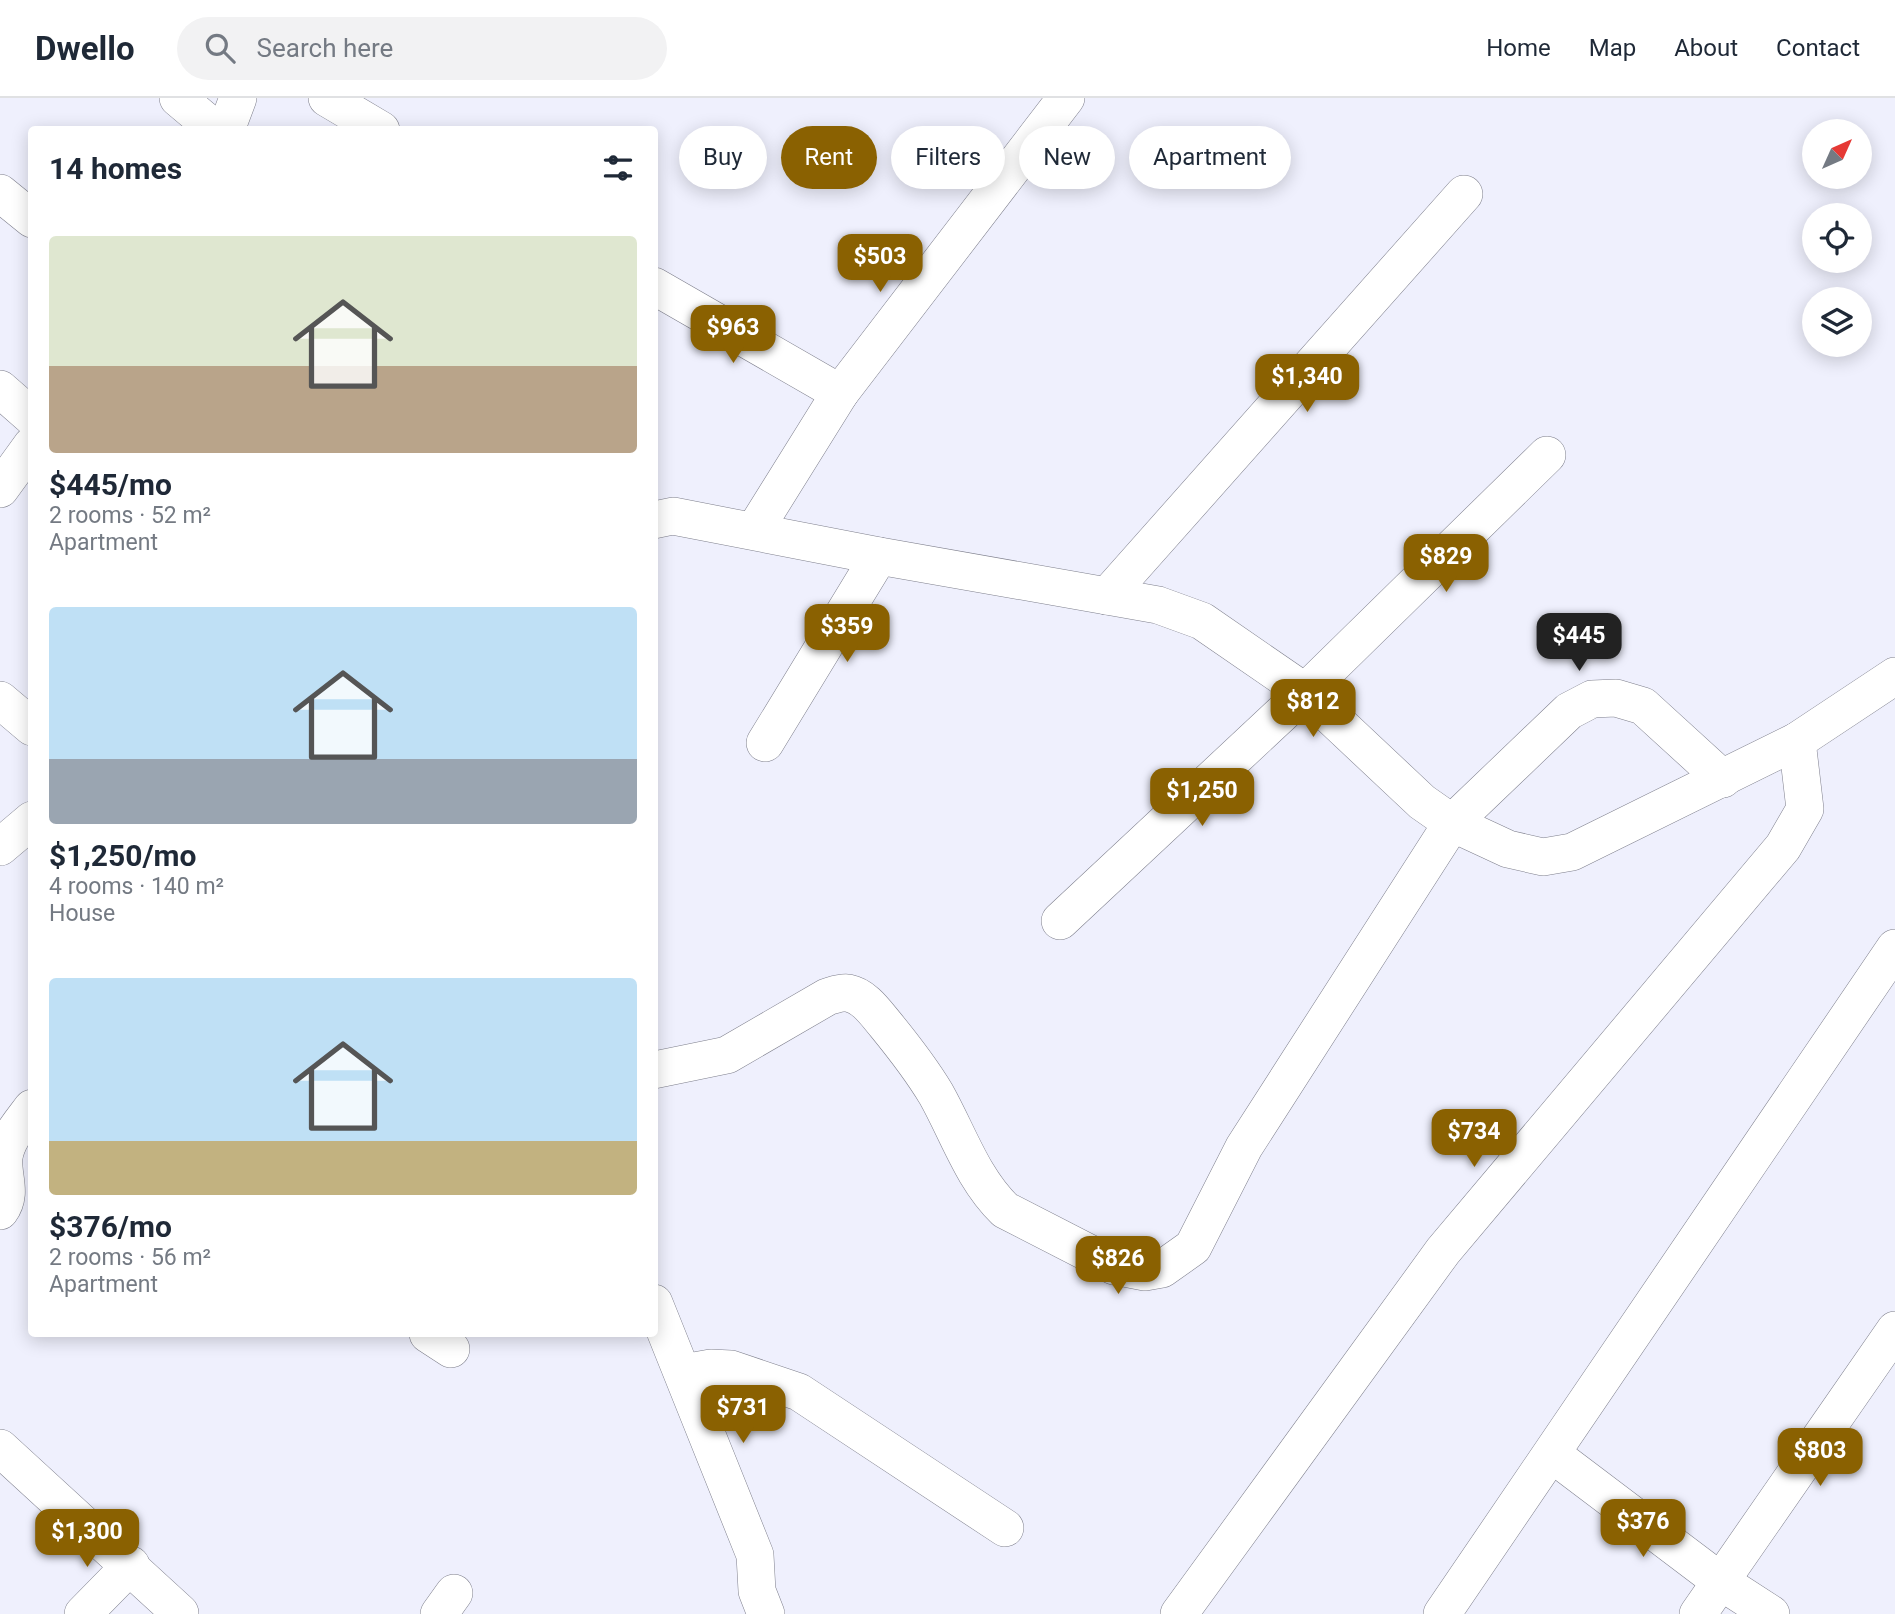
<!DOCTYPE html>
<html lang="en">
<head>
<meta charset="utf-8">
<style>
  body { margin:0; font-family:Roboto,sans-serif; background:#f2f2f3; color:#1f2937; height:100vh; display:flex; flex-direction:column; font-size:26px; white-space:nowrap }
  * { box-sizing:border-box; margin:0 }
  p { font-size:23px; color:#747a83 }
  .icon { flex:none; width:38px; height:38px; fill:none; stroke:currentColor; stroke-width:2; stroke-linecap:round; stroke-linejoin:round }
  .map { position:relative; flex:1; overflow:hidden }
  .side { position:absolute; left:28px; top:28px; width:630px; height:1211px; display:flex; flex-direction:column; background:#fff; border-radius:7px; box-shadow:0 4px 18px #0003 }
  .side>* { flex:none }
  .guide { position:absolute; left:679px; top:28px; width:665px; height:63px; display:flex; gap:14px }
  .needle { width:46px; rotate:45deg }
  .controls { position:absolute; left:1802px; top:21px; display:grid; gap:14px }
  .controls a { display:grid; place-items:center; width:70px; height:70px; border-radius:50%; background:#fff; box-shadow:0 4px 18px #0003; font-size:35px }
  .price { position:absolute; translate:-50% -60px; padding:0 16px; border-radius:14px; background:#8a6101; color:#fff; font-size:23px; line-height:46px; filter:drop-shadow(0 2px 4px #0008) }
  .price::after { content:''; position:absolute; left:50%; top:42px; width:21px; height:16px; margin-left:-10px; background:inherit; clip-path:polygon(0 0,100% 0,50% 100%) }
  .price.active { background:#222; color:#fff }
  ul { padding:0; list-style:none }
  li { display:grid; align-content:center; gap:14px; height:371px; padding:0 21px }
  li span { display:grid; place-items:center; height:217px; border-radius:7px; color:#555 }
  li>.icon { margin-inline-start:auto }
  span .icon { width:126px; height:126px; fill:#fffc; stroke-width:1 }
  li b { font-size:30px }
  h2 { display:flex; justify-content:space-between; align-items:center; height:84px; padding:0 21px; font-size:30px }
  .pill { padding:0 24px; border-radius:32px; background:#fff; box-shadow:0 4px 18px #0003; font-size:24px; line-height:63px }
  .pill.active { background:#8a6101; color:#fff }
  header { display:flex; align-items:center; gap:42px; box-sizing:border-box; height:98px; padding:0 35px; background:#fff; border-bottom:2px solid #e0e1e3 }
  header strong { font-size:33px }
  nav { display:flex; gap:38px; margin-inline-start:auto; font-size:24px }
  .search { width:490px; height:63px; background:#f2f2f3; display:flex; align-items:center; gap:18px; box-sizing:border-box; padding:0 24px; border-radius:38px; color:#747a83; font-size:26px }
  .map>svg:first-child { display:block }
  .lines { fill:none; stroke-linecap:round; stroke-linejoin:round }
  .minor-casing { stroke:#7e7f8c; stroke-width:38 }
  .minor { stroke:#fff; stroke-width:37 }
</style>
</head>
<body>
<header>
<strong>Dwello</strong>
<div class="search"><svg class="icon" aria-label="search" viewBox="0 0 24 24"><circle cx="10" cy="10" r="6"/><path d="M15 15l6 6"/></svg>Search here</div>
<nav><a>Home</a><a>Map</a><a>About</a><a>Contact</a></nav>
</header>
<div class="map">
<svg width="1895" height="1516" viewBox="0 0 1895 1516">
  <rect width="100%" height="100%" fill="#eff0fd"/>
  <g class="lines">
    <g class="minor-casing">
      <g id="minor">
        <path d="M178,0L216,32"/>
        <path d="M327,0L381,32"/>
        <path d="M226,32L238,0"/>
        <path d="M0,95L32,121"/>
        <path d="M654,188L840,295"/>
        <path d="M0,291L32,319"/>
        <path d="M0,391L32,347"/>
        <path d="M654,422L673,418L879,458L1158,507L1202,523L1305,594L1422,704L1452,725L1508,751L1543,759L1572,754L1797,643L1895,578"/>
        <path d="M754,433L840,295L1066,0"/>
        <path d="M1107,498L1464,96"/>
        <path d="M0,602L32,629"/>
        <path d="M765,645L879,458"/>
        <path d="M0,749L32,722"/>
        <path d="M1060,823L1305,594L1547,357"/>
        <path d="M654,972L727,957L827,899C834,897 841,894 848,895C864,898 875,914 885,926C903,948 921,971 936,996C958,1035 972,1080 1005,1112L1114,1168L1145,1174L1162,1171L1193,1149L1244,1049L1452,725L1569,613L1592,601L1616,600L1643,608L1723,681"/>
        <path d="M0,1113C13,1095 2,1079 4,1059C7,1040 21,1025 32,1010"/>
        <path d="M654,1205L755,1457L757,1493L766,1516"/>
        <path d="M428,1236L451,1251"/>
        <path d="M683,1275L711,1270L731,1271L799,1294L1005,1430"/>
        <path d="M0,1350L180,1515"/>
        <path d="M1552,1356L1720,1483L1771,1516"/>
        <path d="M83,1516L131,1467"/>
        <path d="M439,1516L454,1495"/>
        <path d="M1179,1516L1443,1153L1783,749L1805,711L1797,643"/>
        <path d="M1442,1516L1895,850"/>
        <path d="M1698,1516L1895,1232"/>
      </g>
    </g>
    <use href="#minor" class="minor"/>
  </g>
</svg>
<div class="controls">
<a><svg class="needle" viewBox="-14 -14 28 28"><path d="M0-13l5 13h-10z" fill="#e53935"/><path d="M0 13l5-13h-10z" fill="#747a83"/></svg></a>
<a><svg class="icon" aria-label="locate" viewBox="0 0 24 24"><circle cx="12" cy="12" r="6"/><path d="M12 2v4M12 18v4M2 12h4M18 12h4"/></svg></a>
<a><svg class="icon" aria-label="layers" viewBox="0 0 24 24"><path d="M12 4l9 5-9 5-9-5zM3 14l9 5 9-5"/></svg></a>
</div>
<b class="price" style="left:880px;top:196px">$503</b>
<b class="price" style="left:733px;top:267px">$963</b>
<b class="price" style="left:1307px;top:316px">$1,340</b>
<b class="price" style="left:1446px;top:496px">$829</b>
<b class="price" style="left:847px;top:566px">$359</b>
<b class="price active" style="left:1579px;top:575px">$445</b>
<b class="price" style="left:1313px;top:641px">$812</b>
<b class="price" style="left:1202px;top:730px">$1,250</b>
<b class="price" style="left:1474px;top:1071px">$734</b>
<b class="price" style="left:1118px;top:1198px">$826</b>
<b class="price" style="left:743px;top:1347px">$731</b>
<b class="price" style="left:1820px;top:1390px">$803</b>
<b class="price" style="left:1643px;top:1461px">$376</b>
<b class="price" style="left:87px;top:1471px">$1,300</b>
<div class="guide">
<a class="pill">Buy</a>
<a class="pill active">Rent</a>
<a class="pill">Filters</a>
<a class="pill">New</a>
<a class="pill">Apartment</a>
</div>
<section class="side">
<h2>14 homes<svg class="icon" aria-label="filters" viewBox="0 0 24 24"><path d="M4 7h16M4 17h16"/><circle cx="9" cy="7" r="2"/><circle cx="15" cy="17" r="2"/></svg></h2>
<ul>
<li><span style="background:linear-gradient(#dfe7d0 60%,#b9a48a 0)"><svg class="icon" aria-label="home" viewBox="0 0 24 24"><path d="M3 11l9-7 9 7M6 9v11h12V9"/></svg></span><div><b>$445/mo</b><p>2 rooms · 52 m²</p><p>Apartment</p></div></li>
<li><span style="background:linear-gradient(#bfe0f5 70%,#9aa5b1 0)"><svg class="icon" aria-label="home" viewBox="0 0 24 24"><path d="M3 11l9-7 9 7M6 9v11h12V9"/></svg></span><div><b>$1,250/mo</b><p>4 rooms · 140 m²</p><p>House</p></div></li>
<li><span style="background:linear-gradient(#bfe0f5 75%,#c2b280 0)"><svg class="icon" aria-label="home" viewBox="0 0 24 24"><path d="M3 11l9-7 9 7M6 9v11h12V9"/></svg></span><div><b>$376/mo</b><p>2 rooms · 56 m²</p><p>Apartment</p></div></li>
</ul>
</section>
</div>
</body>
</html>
